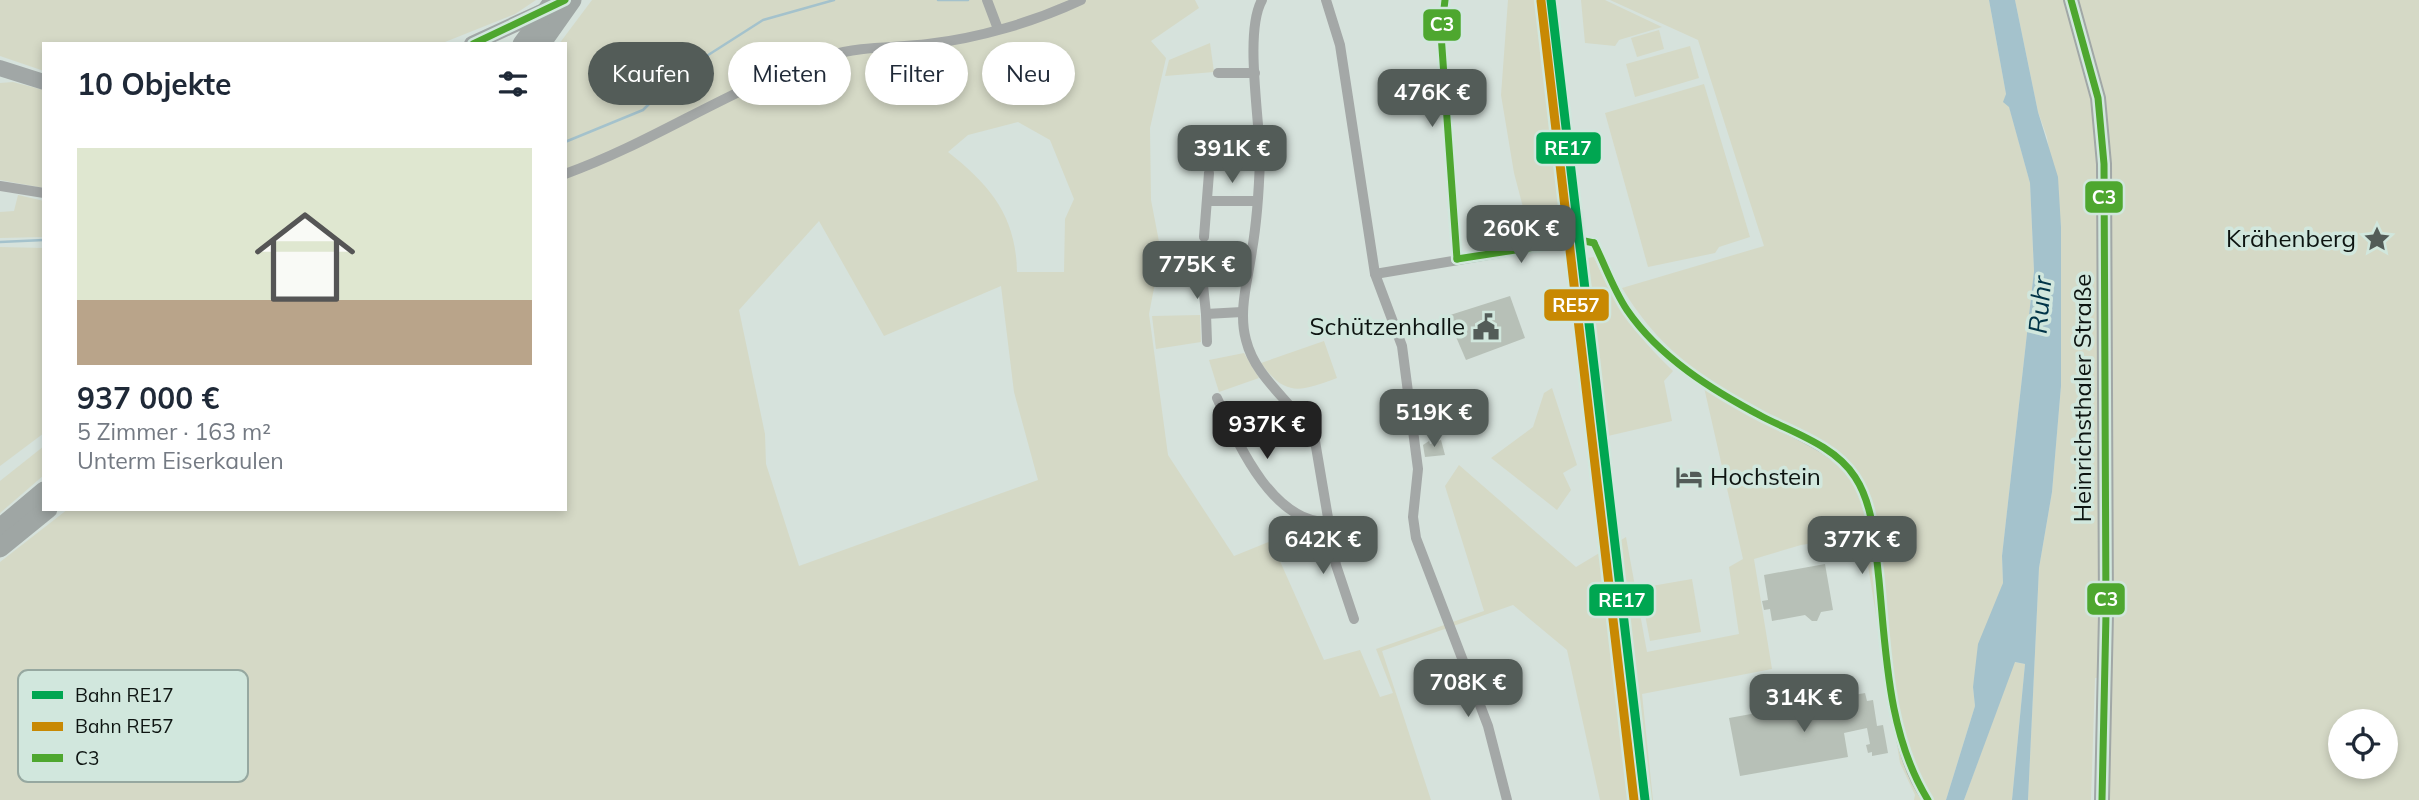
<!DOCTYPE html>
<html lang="de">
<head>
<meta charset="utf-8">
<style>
  body { margin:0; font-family:Mulish,sans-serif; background:#f2f2f3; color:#1f2937; height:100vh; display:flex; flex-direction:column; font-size:26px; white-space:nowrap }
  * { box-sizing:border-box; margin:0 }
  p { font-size:23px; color:#747a83 }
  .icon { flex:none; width:38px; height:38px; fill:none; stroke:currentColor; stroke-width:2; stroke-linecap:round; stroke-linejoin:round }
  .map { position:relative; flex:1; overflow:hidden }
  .drawer { position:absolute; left:42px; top:42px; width:525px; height:469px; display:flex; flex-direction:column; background:#fff; border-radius:0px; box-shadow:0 4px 10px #0003 }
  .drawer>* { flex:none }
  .hud { position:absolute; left:588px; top:42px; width:665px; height:63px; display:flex; gap:14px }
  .buttons { position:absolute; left:2328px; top:709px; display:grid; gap:14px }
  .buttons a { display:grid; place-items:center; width:70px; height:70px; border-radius:50%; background:#fff; box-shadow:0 4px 10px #0003; font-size:35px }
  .price { position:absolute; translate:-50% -60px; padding:0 16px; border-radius:14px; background:#535c58; color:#fff; font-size:23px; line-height:46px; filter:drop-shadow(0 2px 4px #0008) }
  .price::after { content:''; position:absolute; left:50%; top:42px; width:21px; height:16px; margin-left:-10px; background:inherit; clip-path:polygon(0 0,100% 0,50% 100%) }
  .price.selected { background:#222; color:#fff }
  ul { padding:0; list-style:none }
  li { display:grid; align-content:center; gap:14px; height:371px; padding:0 35px }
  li+li { border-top:2px solid #e0e1e3 }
  li span { display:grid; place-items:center; height:217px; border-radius:0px; color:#555 }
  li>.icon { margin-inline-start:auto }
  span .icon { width:126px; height:126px; fill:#fffc; stroke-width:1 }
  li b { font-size:30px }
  h2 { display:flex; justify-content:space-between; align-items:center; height:84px; padding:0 35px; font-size:30px }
  .chip { padding:0 24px; border-radius:32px; background:#fff; box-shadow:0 4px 10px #0003; font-size:24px; line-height:63px }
  .chip.selected { background:#535c58; color:#fff }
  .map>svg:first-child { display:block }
  .green { fill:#d5d9c6; fill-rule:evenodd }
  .water { fill:#a4c2cc }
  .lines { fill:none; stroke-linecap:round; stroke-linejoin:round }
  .stream { stroke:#a4c2cc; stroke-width:2.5 }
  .building { fill:#b7c0b7 }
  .street { stroke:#a4a8a7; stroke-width:10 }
  .secondary { stroke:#a1a7a6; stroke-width:16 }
  .highway { stroke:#9fa6a4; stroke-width:19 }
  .highway-bridge { stroke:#9fa6a4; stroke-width:19 }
  .bus-1-casing { stroke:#d1e7dd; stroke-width:12 }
  .bus-1 { stroke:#4ea72f; stroke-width:7 }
  .rail-1-casing { stroke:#d1e7dd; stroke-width:14 }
  .rail-2-casing { stroke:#d1e7dd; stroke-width:14 }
  .rail-1 { stroke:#00a651; stroke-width:9 }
  .rail-2 { stroke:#c88903; stroke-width:9 }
  .labels { text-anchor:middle; stroke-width:7; stroke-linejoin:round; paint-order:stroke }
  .poi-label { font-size:24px; fill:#0d1411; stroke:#d1e7dd; text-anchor:end }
  .street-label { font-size:24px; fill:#0d1411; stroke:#d1e7dd }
  .water-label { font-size:26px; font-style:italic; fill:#003447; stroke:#d1e7dd }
  .key { fill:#d1e7dd; stroke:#96a8a0; stroke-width:2 }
  .key-label { font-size:19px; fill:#0d1411 }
  .line-badge { stroke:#d1e7dd; stroke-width:2.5 }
  .badge-label { font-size:19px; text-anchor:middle; font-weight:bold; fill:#fff }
</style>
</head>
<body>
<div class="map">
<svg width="2419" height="800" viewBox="0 0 2419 800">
  <rect width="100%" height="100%" fill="#d6e2dc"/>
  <g class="green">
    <path d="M0,0H536L515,14L440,44H44V71L0,56Z"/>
    <path d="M592,0H1195L1199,8L1151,41L1166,58L1150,128L1151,200L1161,252L1149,314L1168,455L1234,556L1271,541L1324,660L1360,650L1380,697L1393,693L1376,649L1484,611L1445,486L1459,465L1576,567L1626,537L1647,652L1739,634L1729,567L1743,559L1701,374C1667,349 1644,324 1622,288L1764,246L1698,40L1610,0H1989L2006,94L2004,102L2009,106L2030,183L2034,271L2002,556L2003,583L1973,687L1975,706L1946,800H1914L1915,795L1900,763L1863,535L1801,545L1754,559L1772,669L1642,694L1653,800H1600L1567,650L1513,605L1382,651L1431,800H0V562L68,509H565V44H559ZM1018,122L1050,140L1074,199L1065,219L1064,272H1017C1016,216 991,186 948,152L968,135ZM819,221L884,336L1001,286L1014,392L1038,480L799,566L766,464L765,434L739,310Z"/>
    <path d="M1508,0H1541L1567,234L1543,238L1542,232L1530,234L1514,173L1501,95Z"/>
    <path d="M1581,0H1605L1662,27L1619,40L1615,46L1585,43Z"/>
    <path d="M2015,0H2419V800H2109L2112,677L2095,678L2091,800H2028L2039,568L2052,492L2061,386V227L2047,137L2038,112ZM2340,721H2385V766H2340Z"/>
    <path d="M1659,30L1664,49L1637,57L1631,38Z"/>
    <path d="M1210,43L1214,72L1165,76L1169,60Z"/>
    <path d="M1690,46L1699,78L1635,97L1626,64Z"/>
    <path d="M13,82L44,90V188L0,180V83Z"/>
    <path d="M1704,84L1750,237L1719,247L1715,253L1648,267L1605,113Z"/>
    <path d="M18,195L44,201V237L0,238V212L14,211Z"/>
    <path d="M0,247L44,248V433L0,466Z"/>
    <path d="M1163,256L1203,257L1204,283H1158Z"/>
    <path d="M1594,257C1617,309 1633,332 1673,371L1664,381L1672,421L1608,436L1587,258Z"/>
    <path d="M1200,315L1201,342L1156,349L1152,316Z"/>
    <path d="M1324,341L1337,378C1301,391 1286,398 1261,363Z"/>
    <path d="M1244,353L1259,378L1219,392L1209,360Z"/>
    <path d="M1552,388L1577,465L1563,473L1571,490L1557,510L1491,458L1533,427L1544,393Z"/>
    <path d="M44,446V475L0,513V481Z"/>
    <path d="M1692,579L1701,632L1650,641L1640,588Z"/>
    <path d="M2014,662L2025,664L2012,800H1964Z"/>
  </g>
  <path class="water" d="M1989,0H2015L2038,112L2058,177L2061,227V386L2052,492L2039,568L2028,800H2012L2025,664L2015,662L1964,800H1946L1975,706L1973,687L1978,644L2003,583L2002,556L2034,271L2030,183L2009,107L2003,102L2006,94Z"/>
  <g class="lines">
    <g class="stream">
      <path d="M938,0H968"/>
      <path d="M565,142L643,110L680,73L763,20L834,0"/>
      <path d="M0,242L44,240"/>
    </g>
  </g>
  <g class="building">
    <path d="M1510,296L1525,338L1466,360L1447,316Z"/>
    <path d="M1441,440L1445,455L1425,457L1423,445L1429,441L1430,444Z"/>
    <path d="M1825,564L1833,610L1821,612L1817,621H1812L1805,615L1772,621L1770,609L1764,610L1762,601L1768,600L1764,575Z"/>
    <path d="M1865,693L1867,701L1873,700L1877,726L1883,725L1888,753L1872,756V752L1868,753L1866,745L1870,744L1867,728L1844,733L1848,757L1740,776L1729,718Z"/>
  </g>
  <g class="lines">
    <g class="street">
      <path d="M987,0L998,29"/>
      <path d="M1262,0C1244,32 1260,120 1260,159C1259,190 1257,221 1252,250C1248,280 1238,311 1246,340C1256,381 1297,404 1315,441L1336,565L1354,619"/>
      <path d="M1326,0L1340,45L1375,274L1402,346L1418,469L1413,517L1416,538L1488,726L1507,800"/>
      <path d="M1445,0L1441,34L1457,259"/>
      <path d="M1218,73H1255"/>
      <path d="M565,174C655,142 736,84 828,56C861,46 893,48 928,44C979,38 1034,22 1081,0"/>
      <path d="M0,186L44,193"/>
      <path d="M1208,201H1257"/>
      <path d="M1204,237L1209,173"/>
      <path d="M1375,274L1536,247L1580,240L1594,243C1605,265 1613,289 1627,310C1661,359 1711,389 1763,417C1790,432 1840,451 1855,477C1871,503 1873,535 1877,564C1884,626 1889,753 1928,800"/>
      <path d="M1203,285L1206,314"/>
      <path d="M1207,342L1206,314L1242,312"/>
      <path d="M1217,398C1237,441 1271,522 1327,522"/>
    </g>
    <g class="secondary">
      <path d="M2071,0L2098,98L2104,164L2106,614L2102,800"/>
      <path d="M472,44L548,9"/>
      <path d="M0,68L44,82"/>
    </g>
    <g class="highway">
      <path d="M541,44L572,0"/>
      <path d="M0,528L44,491"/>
      <path d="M0,548L48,509"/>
    </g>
    <path class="highway-bridge" d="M522,44L554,0"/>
    <g class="bus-1-casing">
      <g id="bus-1">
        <path d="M1445,0L1441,34L1457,259"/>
        <path d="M2071,0L2098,98L2104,164L2106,614L2102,800"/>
        <path d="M473,44L565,0"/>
        <path d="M1594,243C1605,265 1613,289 1627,310C1660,358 1712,390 1763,417C1794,433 1835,446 1855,477C1874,506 1875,546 1879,580C1886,654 1888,735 1928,800"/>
        <path d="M1457,259L1580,240L1594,243"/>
      </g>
    </g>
    <use href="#bus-1" class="bus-1"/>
    <g class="rail-1-casing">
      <path id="rail-1" d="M1551,0L1645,800"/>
    </g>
    <g class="rail-2-casing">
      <path id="rail-2" d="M1541,1L1634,800"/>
    </g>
    <use href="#rail-1" class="rail-1"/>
    <use href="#rail-2" class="rail-2"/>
  </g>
  <defs>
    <g id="sight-bare" transform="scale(2.1)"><path d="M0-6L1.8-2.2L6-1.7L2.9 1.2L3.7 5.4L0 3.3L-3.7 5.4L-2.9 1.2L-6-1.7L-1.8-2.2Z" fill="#535c58" stroke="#d1e7dd" stroke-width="2.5" paint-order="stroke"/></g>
    <g id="civic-bare" transform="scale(2.1)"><path d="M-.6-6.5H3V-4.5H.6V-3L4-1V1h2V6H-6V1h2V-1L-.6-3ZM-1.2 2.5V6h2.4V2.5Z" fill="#535c58" stroke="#d1e7dd" stroke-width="2.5" paint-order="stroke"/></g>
    <g id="hotel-bare" transform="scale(2.1)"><path d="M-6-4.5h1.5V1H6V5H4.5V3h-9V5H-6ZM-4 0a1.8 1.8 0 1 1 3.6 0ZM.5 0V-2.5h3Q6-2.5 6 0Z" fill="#535c58" stroke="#d1e7dd" stroke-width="2.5" paint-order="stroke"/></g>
  </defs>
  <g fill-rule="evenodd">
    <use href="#sight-bare" x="2377" y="239"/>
    <use href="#civic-bare" x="1486" y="327"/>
    <use href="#hotel-bare" x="1689" y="477"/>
  </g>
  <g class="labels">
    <g class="poi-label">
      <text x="2356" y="247">Krähenberg</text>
      <text x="1465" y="335">Schützenhalle</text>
      <text x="1710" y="485" text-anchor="start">Hochstein</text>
    </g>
    <g class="street-label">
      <text transform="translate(2083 398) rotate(-90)" y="8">Heinrichsthaler Straße</text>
    </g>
    <g class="water-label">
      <text transform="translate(2040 305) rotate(-85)" y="9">Ruhr</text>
    </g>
  </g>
  <rect x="18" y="670" width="230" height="112" rx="10" class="key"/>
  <rect x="32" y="691" width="31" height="8" fill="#00a651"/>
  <rect x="32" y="722" width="31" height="9" fill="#c88903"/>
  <rect x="32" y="754" width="31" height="8" fill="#4ea72f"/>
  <g class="key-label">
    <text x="75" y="702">Bahn RE17</text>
    <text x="75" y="733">Bahn RE57</text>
    <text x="75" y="765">C3</text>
  </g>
  <g class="line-badge">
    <rect x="1422" y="8" width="40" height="34" rx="7" fill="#4ea72f"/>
    <rect x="1535" y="131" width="67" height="34" rx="7" fill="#00a651"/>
    <rect x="2084" y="180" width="40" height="34" rx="7" fill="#4ea72f"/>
    <rect x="1543" y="288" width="67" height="34" rx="7" fill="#c88903"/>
    <rect x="2086" y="582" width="40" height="34" rx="7" fill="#4ea72f"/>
    <rect x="1588" y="583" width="67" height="34" rx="7" fill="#00a651"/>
  </g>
  <g class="badge-label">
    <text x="1442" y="31">C3</text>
    <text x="1568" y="155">RE17</text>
    <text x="2104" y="204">C3</text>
    <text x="1576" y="312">RE57</text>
    <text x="2106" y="606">C3</text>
    <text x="1622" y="607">RE17</text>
  </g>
</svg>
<div class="buttons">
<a><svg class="icon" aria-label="locate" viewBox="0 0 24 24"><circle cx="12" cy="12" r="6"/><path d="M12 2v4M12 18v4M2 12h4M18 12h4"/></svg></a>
</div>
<b class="price" style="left:1432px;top:129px">476K €</b>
<b class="price" style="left:1232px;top:185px">391K €</b>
<b class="price" style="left:1521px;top:265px">260K €</b>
<b class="price" style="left:1197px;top:301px">775K €</b>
<b class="price" style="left:1434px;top:449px">519K €</b>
<b class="price selected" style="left:1267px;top:461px">937K €</b>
<b class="price" style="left:1323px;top:576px">642K €</b>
<b class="price" style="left:1862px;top:576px">377K €</b>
<b class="price" style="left:1468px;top:719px">708K €</b>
<b class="price" style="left:1804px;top:734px">314K €</b>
<div class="hud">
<a class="chip selected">Kaufen</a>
<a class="chip">Mieten</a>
<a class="chip">Filter</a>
<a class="chip">Neu</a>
</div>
<section class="drawer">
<h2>10 Objekte<svg class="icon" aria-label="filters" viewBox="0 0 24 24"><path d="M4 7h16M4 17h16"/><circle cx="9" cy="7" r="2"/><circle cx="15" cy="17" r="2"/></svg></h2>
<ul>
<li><span style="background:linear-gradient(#dfe7d0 70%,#b9a48a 0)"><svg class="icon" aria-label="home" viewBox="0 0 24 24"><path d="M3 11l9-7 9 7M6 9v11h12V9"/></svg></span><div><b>937 000 €</b><p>5 Zimmer · 163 m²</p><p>Unterm Eiserkaulen</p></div></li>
</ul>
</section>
</div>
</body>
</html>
